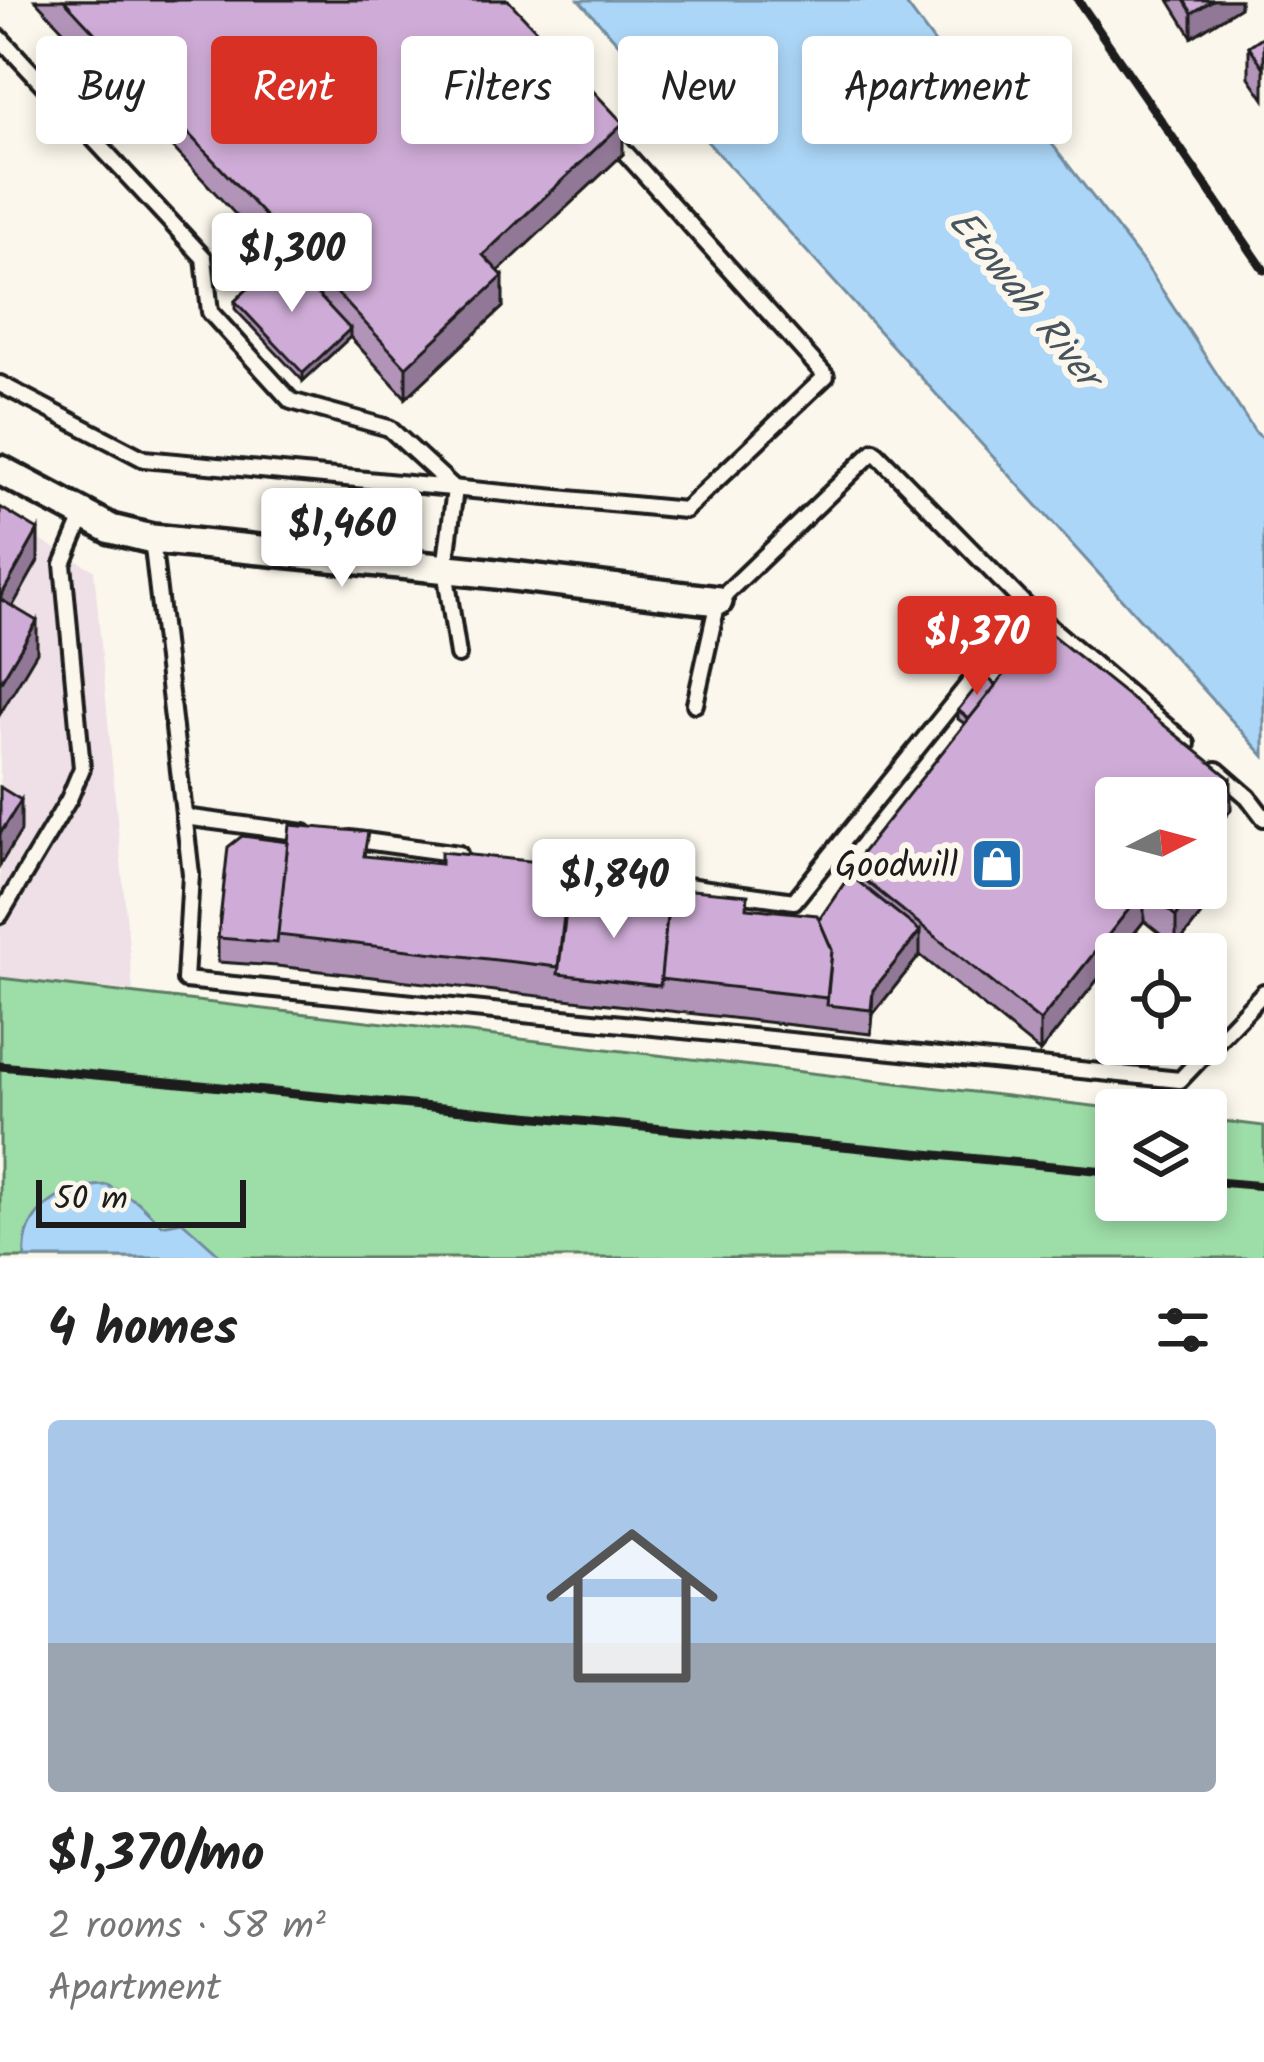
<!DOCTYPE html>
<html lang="en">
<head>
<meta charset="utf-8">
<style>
  body { margin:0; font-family:Kalam,sans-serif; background:#f2f2f2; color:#222; height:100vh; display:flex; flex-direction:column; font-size:45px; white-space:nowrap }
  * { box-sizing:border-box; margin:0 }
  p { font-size:39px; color:#767676 }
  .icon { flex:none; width:66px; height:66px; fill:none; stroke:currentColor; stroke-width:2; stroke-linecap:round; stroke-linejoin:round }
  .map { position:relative; height:1258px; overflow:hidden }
  .drawer { display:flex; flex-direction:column; background:#fff; flex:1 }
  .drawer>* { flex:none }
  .banner { position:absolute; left:36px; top:36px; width:1194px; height:108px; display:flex; gap:24px }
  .needle { width:78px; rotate:84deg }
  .controls { position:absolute; left:1095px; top:777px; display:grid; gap:24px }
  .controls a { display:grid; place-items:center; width:132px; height:132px; border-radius:12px; background:#fff; box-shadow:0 6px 18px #0003; font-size:60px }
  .scale { position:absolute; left:36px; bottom:30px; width:210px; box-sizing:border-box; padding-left:12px; border:6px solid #1c1c1c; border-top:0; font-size:33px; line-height:42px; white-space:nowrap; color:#1c1c1c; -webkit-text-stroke:9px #fbf7ec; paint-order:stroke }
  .price { position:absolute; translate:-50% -102px; padding:0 27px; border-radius:12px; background:#fff; color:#222; font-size:39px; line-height:78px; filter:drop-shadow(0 3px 6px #0008) }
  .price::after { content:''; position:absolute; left:50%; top:72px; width:36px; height:27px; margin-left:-18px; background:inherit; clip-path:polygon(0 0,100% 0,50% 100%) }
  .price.active { background:#d93025; color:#fff }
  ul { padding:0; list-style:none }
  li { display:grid; align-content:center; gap:24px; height:636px; padding:0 48px }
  li span { display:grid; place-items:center; height:372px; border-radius:12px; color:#555 }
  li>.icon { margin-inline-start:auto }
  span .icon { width:216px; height:216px; fill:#fffc; stroke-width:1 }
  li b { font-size:51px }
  h2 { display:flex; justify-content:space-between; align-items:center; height:144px; padding:0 48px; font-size:51px }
  .tag { padding:0 42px; border-radius:12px; background:#fff; box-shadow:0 6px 18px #0003; font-size:42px; line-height:108px }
  .tag.active { background:#d93025; color:#fff }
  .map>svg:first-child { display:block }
  .built { fill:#eee0e6 }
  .green { fill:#9ddda7; stroke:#5c7c62; stroke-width:3 }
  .water { fill:#acd6f7; stroke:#728c9f; stroke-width:3 }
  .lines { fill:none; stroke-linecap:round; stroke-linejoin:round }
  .lane-casing { stroke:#1c1c1c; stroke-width:22 }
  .street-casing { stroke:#1c1c1c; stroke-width:36 }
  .lane { stroke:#fbf7ec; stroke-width:14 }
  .street { stroke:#fbf7ec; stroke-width:27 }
  .rail { stroke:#1c1c1c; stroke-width:9 }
  .wall { fill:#b294b9; stroke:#1c1c1c; stroke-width:3 }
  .shaded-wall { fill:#917896; stroke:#1c1c1c; stroke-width:3 }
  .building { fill:#cfacd7; stroke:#1c1c1c; stroke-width:3 }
  .labels { text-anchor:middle; stroke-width:12; stroke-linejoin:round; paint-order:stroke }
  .poi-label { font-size:36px; fill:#1c1c1c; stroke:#fbf7ec; text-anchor:end }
  .water-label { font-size:39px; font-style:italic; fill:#47545e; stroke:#fbf7ec }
</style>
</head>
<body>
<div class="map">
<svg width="1264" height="1258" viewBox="0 0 1264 1258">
  <rect width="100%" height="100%" fill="#fbf7ec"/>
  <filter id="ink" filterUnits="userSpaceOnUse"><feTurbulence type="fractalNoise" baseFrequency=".00833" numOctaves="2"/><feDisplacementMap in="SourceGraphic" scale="24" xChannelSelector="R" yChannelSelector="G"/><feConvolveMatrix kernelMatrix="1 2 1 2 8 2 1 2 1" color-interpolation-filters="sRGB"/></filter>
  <g filter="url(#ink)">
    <path class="built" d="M0,518L94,570L133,991L0,978Z"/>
    <path class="green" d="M0,978L1127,1110H1116V1200H1206V1119L1264,1126V1258H0Z"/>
    <g class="water">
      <path d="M579,0H903L940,50L1049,140L1147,267L1255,432L1264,439V756Z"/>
      <path d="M107,1185L138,1202L162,1225L182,1221L223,1258H25C21,1210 64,1186 107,1185Z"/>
    </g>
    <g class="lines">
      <g class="lane-casing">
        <g id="lane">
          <path d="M0,38L204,258L210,312L291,401L389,428L455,489L445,569L458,655"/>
          <path d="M0,384L144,459L685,510L826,376L613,139"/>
          <path d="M152,539L191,874L185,980L1180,1080L1264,992"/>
          <path d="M695,704L718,601L874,451L1029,609L1187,744"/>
          <path d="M1217,770L1248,797L1264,818"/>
          <path d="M184,817L304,833"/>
          <path d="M350,839L459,854"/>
          <path d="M552,867L794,901L1029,609"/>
          <path d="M0,915L69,799L82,768L63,564L84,515"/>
        </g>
      </g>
      <g class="street-casing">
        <path id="street" d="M0,470L111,529L152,539L488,573L718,601"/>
      </g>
      <use href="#lane" class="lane"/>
      <use href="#street" class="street"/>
      <g class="rail">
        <path d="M1078,0L1264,270"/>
        <path d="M0,1066L1116,1172"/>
        <path d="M1206,1181L1264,1186"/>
      </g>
    </g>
    <g class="wall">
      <path d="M35,0H508L623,154L498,271L503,307L406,398L350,337L303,381L235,309V301L278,260Z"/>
      <path d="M1169,0H1240V7L1192,37Z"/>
      <path d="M1264,36V99L1249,77V46Z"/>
      <path d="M996,685L1231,810L1116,798L1216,896L1176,947L1144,921L1040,1052L920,955L873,1014L871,1034L277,966L218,962V938L288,842L570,897L668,906L748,908L819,920L850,875V868L965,724L958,719V710Z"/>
    </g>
    <g class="shaded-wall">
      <path d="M1213,0H1240V7L1192,37V13Z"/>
      <path d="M623,123V154L483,286V255Z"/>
      <path d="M503,276V307L406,398V367Z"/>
      <path d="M350,329V337L303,381V373Z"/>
      <path d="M38,530V561L1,627V596Z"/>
      <path d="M37,621V652L0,714V683Z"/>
      <path d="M1231,779V810L1206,841V810Z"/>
      <path d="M21,800V831L0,865V834Z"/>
      <path d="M1216,865V896L1176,947V916L1198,888H1206V878Z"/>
      <path d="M1144,890V921L1040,1052V1021Z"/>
      <path d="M920,931V955L873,1014L871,1034L873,990Z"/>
    </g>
    <g class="building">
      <path d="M64,0H508L623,123L483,255L503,276L406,367Z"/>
      <path d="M1184,0H1213L1192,13Z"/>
      <path d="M1264,36V68L1249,46Z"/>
      <path d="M282,256L350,329L303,373L235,301Z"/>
      <path d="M0,507L38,530L1,596H0Z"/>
      <path d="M0,599L37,621L0,683Z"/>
      <path d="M1042,627L1231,779L1206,810V798H1116V888H1198L1176,916L1144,890L1040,1021L850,868Z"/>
      <path d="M985,676L996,685L969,719L958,710Z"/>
      <path d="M0,787L21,800L0,834Z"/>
      <path d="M290,825L368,832L364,856L441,864V852L570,865L558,967L277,935Z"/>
      <path d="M242,836L288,842L277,943L218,938L228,847Z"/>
      <path d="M1206,856L1216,865L1206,878Z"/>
      <path d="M850,875L920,931L873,990L871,1010L827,1005L832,950L819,920Z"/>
      <path d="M670,888L748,895L747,908L817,915L832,950L827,998L660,979Z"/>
      <path d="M568,897L668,906L660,986L558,974Z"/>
    </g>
  </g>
  <defs>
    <g id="shop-square" transform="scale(2.7)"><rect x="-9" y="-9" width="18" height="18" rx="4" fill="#1f6fb2" stroke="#fbf7ec"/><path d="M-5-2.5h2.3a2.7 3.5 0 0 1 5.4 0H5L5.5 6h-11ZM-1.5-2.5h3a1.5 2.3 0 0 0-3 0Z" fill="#fff"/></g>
  </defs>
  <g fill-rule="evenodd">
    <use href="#shop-square" x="997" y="864"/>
  </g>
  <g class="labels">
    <g class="poi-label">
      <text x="958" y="877">Goodwill</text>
    </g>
    <g class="water-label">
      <text transform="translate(1026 297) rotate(51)" y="14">Etowah River</text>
    </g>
  </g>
</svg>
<div class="controls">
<a><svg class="needle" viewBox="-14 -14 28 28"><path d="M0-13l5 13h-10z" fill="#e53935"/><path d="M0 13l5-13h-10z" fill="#767676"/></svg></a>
<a><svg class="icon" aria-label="locate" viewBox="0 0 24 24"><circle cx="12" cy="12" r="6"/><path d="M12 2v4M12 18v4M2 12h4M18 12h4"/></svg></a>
<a><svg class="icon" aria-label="layers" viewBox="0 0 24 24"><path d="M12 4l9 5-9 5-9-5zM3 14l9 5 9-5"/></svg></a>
</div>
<div class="scale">50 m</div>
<b class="price" style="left:292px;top:315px">$1,300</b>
<b class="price" style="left:342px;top:590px">$1,460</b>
<b class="price active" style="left:977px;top:698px">$1,370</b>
<b class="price" style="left:614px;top:941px">$1,840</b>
<div class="banner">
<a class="tag">Buy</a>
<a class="tag active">Rent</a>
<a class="tag">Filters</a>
<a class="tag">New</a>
<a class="tag">Apartment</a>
</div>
</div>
<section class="drawer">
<h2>4 homes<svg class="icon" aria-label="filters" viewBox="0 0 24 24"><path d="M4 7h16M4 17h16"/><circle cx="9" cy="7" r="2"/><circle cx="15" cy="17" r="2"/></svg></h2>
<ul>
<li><span style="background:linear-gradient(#a9c7e8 60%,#9aa5b1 0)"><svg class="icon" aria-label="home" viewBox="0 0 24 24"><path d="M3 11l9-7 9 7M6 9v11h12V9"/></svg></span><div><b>$1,370/mo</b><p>2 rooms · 58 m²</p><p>Apartment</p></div></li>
</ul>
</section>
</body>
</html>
